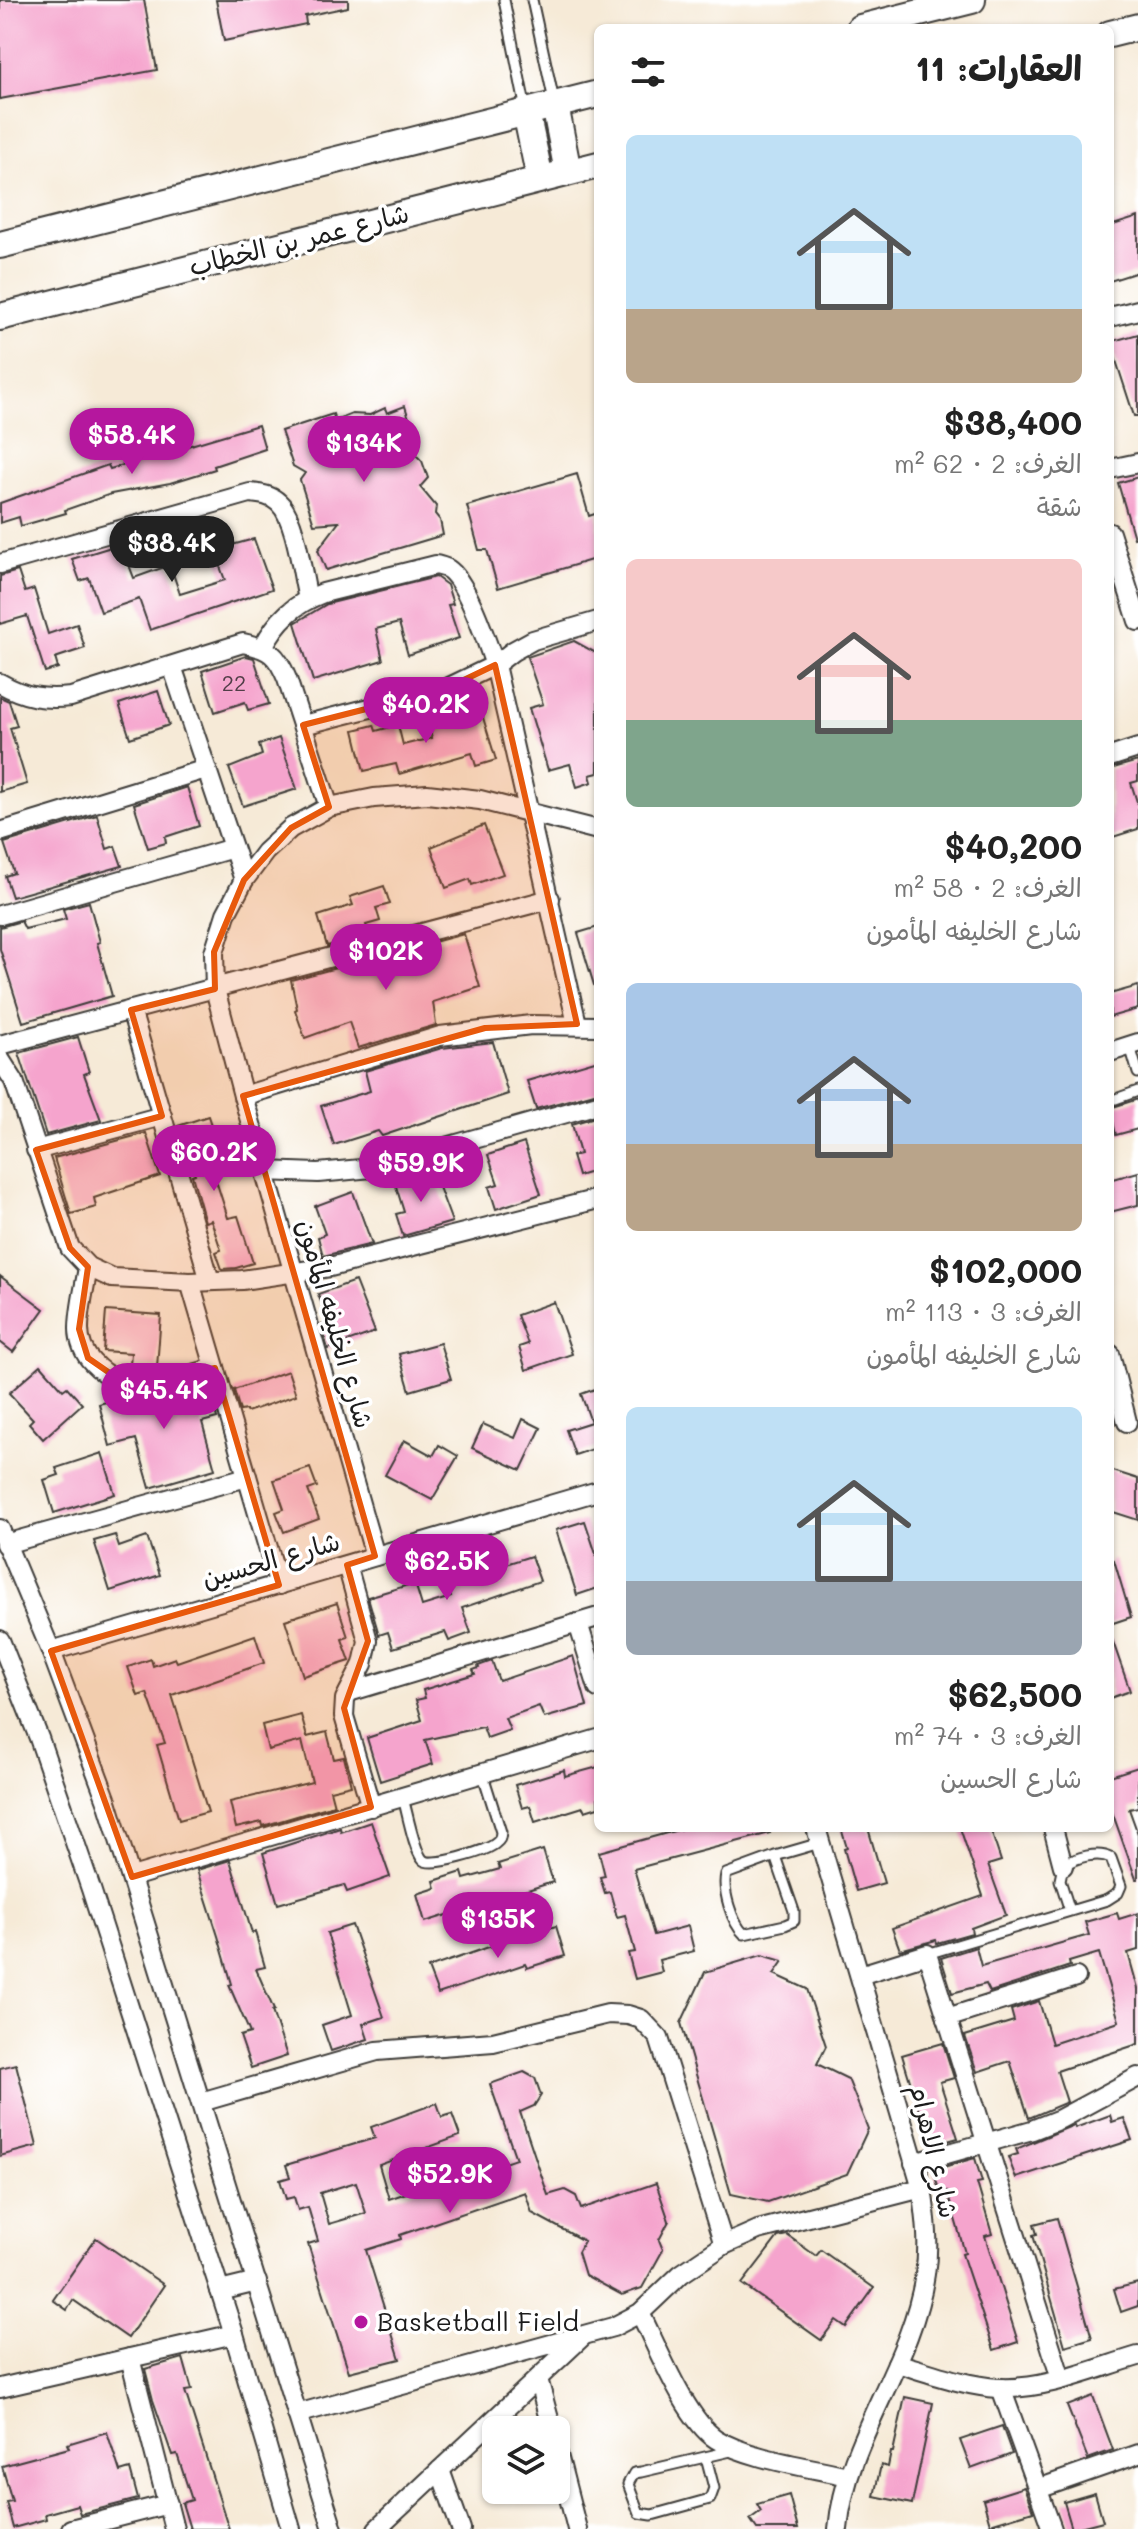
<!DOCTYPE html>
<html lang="ar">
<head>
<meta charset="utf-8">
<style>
  body { margin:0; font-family:Mali,"Playpen Sans Arabic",sans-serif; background:#f6f6f6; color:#222; direction:rtl; height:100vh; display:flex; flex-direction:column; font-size:30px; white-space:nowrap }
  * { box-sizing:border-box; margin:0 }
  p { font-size:26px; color:#767676 }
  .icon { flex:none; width:44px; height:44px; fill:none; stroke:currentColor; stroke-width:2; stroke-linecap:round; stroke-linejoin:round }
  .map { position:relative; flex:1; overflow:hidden; direction:ltr }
  .details { position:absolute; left:594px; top:24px; width:520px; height:1808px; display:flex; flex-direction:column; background:#fff; border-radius:12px; box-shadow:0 2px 6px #0004; direction:rtl }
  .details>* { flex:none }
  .tools { position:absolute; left:482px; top:2416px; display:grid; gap:16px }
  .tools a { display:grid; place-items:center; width:88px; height:88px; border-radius:12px; background:#fff; box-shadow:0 2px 6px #0004; font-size:40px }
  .price { position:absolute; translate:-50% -68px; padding:0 18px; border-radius:28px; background:#b5179e; color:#fff; font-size:26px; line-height:52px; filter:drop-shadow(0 2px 4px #0008) }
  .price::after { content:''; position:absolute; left:50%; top:48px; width:24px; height:18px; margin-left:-12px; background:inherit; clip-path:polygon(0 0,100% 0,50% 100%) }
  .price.selected { background:#222; color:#fff }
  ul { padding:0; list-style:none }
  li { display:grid; align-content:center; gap:16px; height:424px; padding:0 32px }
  li span { display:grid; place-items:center; height:248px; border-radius:12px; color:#555 }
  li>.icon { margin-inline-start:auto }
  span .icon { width:144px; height:144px; fill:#fffc; stroke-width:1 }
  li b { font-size:34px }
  h2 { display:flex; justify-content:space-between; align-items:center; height:96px; padding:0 32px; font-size:34px }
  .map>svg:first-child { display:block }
  .building { fill:#f5a4cd; fill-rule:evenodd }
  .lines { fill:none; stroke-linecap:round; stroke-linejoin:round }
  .lane-casing { stroke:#3d3b38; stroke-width:13 }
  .street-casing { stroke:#3d3b38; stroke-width:22 }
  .secondary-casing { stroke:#3d3b38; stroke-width:30 }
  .lane { stroke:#fff; stroke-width:9 }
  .street { stroke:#fff; stroke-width:18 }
  .secondary { stroke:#fff; stroke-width:26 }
  .marked { fill:#e8590c; fill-opacity:0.2; stroke:#e8590c; stroke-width:6; stroke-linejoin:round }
  .poi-dot { fill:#b5179e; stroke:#fff; stroke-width:3 }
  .labels { text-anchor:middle; stroke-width:7; stroke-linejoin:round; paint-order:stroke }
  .number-label { font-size:22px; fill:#523e48 }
  .street-label { font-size:26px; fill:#1c1c1c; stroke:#fff }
  .poi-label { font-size:26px; fill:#1c1c1c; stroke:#fff; text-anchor:start }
</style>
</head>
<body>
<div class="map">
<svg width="1138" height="2529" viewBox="0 0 1138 2529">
  <rect width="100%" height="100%" fill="#fff"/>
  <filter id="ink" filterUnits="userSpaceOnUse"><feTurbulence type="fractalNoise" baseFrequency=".0125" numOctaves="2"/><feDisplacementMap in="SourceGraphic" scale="16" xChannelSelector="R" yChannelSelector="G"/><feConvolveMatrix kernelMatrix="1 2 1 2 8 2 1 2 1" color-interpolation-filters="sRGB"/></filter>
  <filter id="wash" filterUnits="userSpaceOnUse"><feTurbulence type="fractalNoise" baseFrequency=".006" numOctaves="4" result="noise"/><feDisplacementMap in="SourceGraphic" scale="32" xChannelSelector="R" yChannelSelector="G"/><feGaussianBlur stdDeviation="1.8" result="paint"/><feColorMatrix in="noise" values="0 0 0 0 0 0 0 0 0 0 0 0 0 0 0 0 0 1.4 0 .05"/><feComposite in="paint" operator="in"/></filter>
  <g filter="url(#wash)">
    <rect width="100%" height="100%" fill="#f6ead7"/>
    <g id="blocks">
      <g class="building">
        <path d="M0,0H144L157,70L0,99Z"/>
        <path d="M216,0H348V7L305,16L306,24L224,41Z"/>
        <path d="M1138,217V272L1110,281V226Z"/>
        <path d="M1138,334V416H1134L1110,342Z"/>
        <path d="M405,406L417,444V456L422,461L428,478L420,487L436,506L435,514L440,520L443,535L326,570L318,550L339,522L314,524L300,480L305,473L293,466L281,431L333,414L335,421L352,414L370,415L385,408L387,413Z"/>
        <path d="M258,425L265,449L214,466L215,469L170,483L111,494L65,510L66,513L21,526L19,517L0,523V503L108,465L110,469Z"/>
        <path d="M577,474L589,516L598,513V558L498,588L487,550H479L467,506Z"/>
        <path d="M1138,477V537L1134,538L1118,483Z"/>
        <path d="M254,539L272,589L150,630L139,599L101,612L89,578L80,581L72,559L121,544L134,578L170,565L180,594L225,580L215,553L221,551V548Z"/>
        <path d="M18,571L25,592L34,589L48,634L77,624L85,648L55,658L58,668L45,672L27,616L0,624V576Z"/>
        <path d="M436,577L447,585L453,604L448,605L459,638L408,655L399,623L376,629L383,660L313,681L295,623L327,604Z"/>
        <path d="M574,641L598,654V773L590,775L592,782L577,787L570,764L548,770L529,708L543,704L527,657Z"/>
        <path d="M246,656L254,658L269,704L248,710L245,702L215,712L202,671Z"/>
        <path d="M158,691L169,725L130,738L119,704Z"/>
        <path d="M0,697L9,701L17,726L10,728L27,784L0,792Z"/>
        <path d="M481,711L496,760L476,766L472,753L399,774L396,764L364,771L354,730L374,725L376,731L398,725L403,745L432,738L428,723L448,718L449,721Z"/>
        <path d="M279,738L297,789L243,806L229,768L262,755L259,745Z"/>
        <path d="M1138,761V781L1131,783L1138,805V829L1110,838V769Z"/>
        <path d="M187,787L199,826L165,837L166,843L148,848L134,804Z"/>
        <path d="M97,815L107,849L115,846L122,866L12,897L5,876L14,873L4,843Z"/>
        <path d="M484,825L503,874L472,885L470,879L446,888L431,847Z"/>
        <path d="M384,886L390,904L376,908L380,921L366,925L369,935L327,946L318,916L353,905L350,897Z"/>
        <path d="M89,902L100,942L97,943L112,996L23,1022L0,949V927L21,921L25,929L66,919L63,909Z"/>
        <path d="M598,927V984L594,985L578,933Z"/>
        <path d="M464,934L480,987L433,1002L436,1025L358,1048L349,1022L305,1038L295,1010L297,1009L291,980Z"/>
        <path d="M1138,986V1009L1110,1017V994Z"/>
        <path d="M78,1037L89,1072L84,1074L101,1120L46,1135L19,1053Z"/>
        <path d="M493,1042L508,1094L382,1136L378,1131L334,1145L321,1106L370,1091L365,1071L442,1048Z"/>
        <path d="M598,1060V1092L536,1109L527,1081Z"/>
        <path d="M1138,1099V1129L1116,1135L1110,1108Z"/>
        <path d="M208,1116L224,1164L212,1168L228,1218L238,1216L253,1263L236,1268L222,1269L216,1252L221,1250L211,1220L205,1222L192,1175L195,1174L178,1126Z"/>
        <path d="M598,1116V1170L578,1176L572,1156L580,1154L572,1124Z"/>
        <path d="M146,1133L160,1176L94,1198L96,1207L71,1214L54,1158Z"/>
        <path d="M524,1143L541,1194L496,1209L489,1187L498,1184L488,1155Z"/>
        <path d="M433,1171L452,1222L403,1236L396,1214L404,1212L395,1183Z"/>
        <path d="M1138,1172V1205L1110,1212V1180Z"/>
        <path d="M353,1192L372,1244L323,1256L318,1237L325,1234L315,1206Z"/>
        <path d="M0,1276L44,1309L13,1352L0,1342Z"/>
        <path d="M355,1281L375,1332L328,1349L321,1325L328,1322L318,1294Z"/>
        <path d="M554,1302L572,1354L526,1370L519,1347L528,1344L517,1315Z"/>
        <path d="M106,1311L161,1315L157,1367L130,1365L131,1353L103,1351Z"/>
        <path d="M440,1343L451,1379L410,1391L399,1354Z"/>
        <path d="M41,1365L63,1390L67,1387L82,1404L43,1439L29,1423L33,1419L9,1393Z"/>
        <path d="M288,1371L296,1395L247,1412L246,1410L240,1411L234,1390Z"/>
        <path d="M207,1383L217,1418L202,1422L215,1469L150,1488L136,1439L110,1446L99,1404L131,1395L169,1393Z"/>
        <path d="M598,1388V1447L575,1455L566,1430L591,1422L581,1394Z"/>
        <path d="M523,1419L541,1428L521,1470L472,1448L483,1424L515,1438Z"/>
        <path d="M404,1440L433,1456L439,1445L458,1456L432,1500L385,1475Z"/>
        <path d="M102,1453L115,1494L54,1513L44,1480L59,1475L56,1468Z"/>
        <path d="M310,1468L317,1487L308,1490L319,1519L284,1532L276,1512L284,1509L274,1480Z"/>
        <path d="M1110,1470L1138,1479V1520L1110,1511Z"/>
        <path d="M585,1521L598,1560V1588L577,1595L556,1530Z"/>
        <path d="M115,1535L119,1547L147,1537L160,1575L110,1591L94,1541Z"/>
        <path d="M531,1556L540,1581L462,1608L471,1633L449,1641L445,1632L393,1648L388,1632L379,1635L368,1597L415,1583L422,1606L451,1597L443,1574L469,1565L471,1572L505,1561L506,1564Z"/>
        <path d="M1114,1560L1131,1617L1110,1624V1561Z"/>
        <path d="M337,1603L348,1637L342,1639L350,1661L303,1676L285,1620Z"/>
        <path d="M255,1635L264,1663L172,1695L208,1812L179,1820L157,1745L165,1743L147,1693L138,1696L128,1667L151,1659L153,1666L175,1658L177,1662Z"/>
        <path d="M1112,1639L1130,1691L1110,1698V1640Z"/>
        <path d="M573,1656L587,1706L544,1718L539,1706L505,1718L510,1730L487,1738L483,1727L425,1740L433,1764L380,1781L367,1738L422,1720L416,1700L425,1698L423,1690L475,1674L473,1670L479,1668L478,1666L492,1661L499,1681Z"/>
        <path d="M301,1715L307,1737L327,1732L334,1759L344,1757L351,1785L330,1790L334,1805L263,1826L262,1822L236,1828L230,1802L312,1782L302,1741L268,1750L262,1725Z"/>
        <path d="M598,1767V1807L585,1811L583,1807L535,1822L530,1806L522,1808L515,1785L564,1770L565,1776Z"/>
        <path d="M1138,1767V1807L1129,1809L1138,1834V1879H1136L1110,1806V1776Z"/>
        <path d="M371,1822L390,1877L347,1892L344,1885L278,1904L263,1853L340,1828L341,1832Z"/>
        <path d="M685,1828H769L770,1833L634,1869L654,1935L688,1926L694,1951L659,1960L662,1972L635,1979L628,1953L635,1952L625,1915L617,1917L610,1892L605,1893L600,1877L605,1876L599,1852Z"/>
        <path d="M841,1828H868L884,1883L856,1891L844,1849L847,1848Z"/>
        <path d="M960,1828H990L1001,1861L988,1865L1006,1915L971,1928L972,1933L937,1943L936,1940L900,1950L892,1928L983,1896Z"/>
        <path d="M543,1850L553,1882L425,1922L417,1894L436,1888L434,1881L462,1872L464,1879L500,1869L498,1864Z"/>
        <path d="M230,1860L252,1933L255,1932L265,1967L256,1969L274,2010L272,2011L287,2056L251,2068L240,2036L250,2033L229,1985L232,1984L218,1936L197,1870Z"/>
        <path d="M1117,1913L1119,1919L1138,1913V1950L1128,1953L1138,1989V2044L1057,2071L1067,2102L1029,2118L1010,2061L977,2072L965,2036L1014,2021L1011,2010L1039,2001L1052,2044L1116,2023L1119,2021L1099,1953L1069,1962L1070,1966L990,1992L986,1984L952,1993L941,1958L976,1947L981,1966L1089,1935L1085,1922Z"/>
        <path d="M352,1925L384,2017L363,2024L368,2039L331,2051L322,2025L352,2015L327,1933Z"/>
        <path d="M556,1926L565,1956L527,1968L525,1964L438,1994L428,1968L512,1939Z"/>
        <path d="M762,1955L783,1961L774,1974L807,1989L826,2046L817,2064L848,2079L868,2129L847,2174L768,2202L731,2194L681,2023L705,1972Z"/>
        <path d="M943,2043L954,2078L940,2082L958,2138L930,2146L902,2055Z"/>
        <path d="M16,2064L37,2146L0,2156V2068Z"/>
        <path d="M524,2072L535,2078L541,2095L534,2106L520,2112L548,2195L565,2190L576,2196L581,2209L656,2183L669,2221L659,2240L663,2250L642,2288L622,2295L585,2275L578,2252L584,2241L532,2213L525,2192L400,2235L401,2239L366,2250L400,2359L349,2372L308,2244L318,2241L308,2207L298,2210L294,2197L286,2199L280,2180L290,2177L286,2165L375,2138L371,2127L437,2103L442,2117L452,2114L460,2136L379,2165L389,2199L438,2182L450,2188L454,2180L516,2159L490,2084ZM356,2182L366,2213L329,2224L320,2193Z"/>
        <path d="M1110,2115L1112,2122L1124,2118L1132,2140L1016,2178L1008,2157L1018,2154L1016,2149L1074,2125L1075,2128Z"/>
        <path d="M975,2158L982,2182L977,2183L992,2234L985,2236L1018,2342L994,2350L962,2254L965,2253L947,2191L940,2193L933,2170Z"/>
        <path d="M1057,2218L1092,2338L1065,2346L1033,2235L1037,2234L1034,2224Z"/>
        <path d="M787,2235L816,2256L821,2250L874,2288L846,2327L836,2320L821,2340L742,2284L778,2237Z"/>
        <path d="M96,2238L164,2285L128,2338L73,2300L67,2310L53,2300Z"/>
        <path d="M1138,2283V2306L1121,2312L1114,2289Z"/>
        <path d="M183,2358L192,2390L185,2391L229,2529H190L182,2503L192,2500L177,2454L172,2455L153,2400L145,2369Z"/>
        <path d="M1093,2396L1113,2450L1088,2459L1067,2406Z"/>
        <path d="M905,2397L933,2403L912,2504L874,2496L881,2465L888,2467L891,2452H893Z"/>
        <path d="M1002,2426L1012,2454L971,2469L960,2440Z"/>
        <path d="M107,2432L120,2472L130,2469L138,2499L80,2514L77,2505L45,2514L46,2519L13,2528L6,2502L12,2501L2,2466L69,2448L67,2444Z"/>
        <path d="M1024,2487L1033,2511L990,2524L983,2500Z"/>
        <path d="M1095,2493L1103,2521L1072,2529L1064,2502Z"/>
        <path d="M789,2495L798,2529H757L750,2519L761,2511L757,2504Z"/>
      </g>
    </g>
  </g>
  <g filter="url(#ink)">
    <use href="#blocks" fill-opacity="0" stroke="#3d3b38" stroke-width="2"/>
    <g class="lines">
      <g class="lane-casing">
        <g id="lane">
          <path d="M504,0L526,110"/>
          <path d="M532,0L554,101"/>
          <path d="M1130,1046L1138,1073"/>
          <path d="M1110,1101L1138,1091"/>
          <path d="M403,1798C407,1811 414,1851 423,1860C431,1868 488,1851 496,1843C501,1839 500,1838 501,1832L483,1775"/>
          <path d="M775,1856L726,1874C722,1890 732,1923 744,1934L785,1925L794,1921V1911L775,1856L820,1843"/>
          <path d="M927,1954L1107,1900L1118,1893L1121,1886L1111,1858C1098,1851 1076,1857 1063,1866L1060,1880L1070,1911"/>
          <path d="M706,2457L714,2488L710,2499L652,2515L639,2513L628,2484L634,2473L641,2472L735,2450"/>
        </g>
      </g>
      <g class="street-casing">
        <g id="street">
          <path d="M1110,317L1138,310"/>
          <path d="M1110,469L1138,463"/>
          <path d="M1110,533L1138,621"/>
          <path d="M0,564L250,493C261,494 271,495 279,503C296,518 302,575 308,599"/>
          <path d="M263,647C277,620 294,604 323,593L436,565C437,565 447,568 448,569C467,581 487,643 495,665L577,1024"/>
          <path d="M172,666L244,880"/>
          <path d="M0,683C24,697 44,700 71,697L243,643C270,649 277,654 287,679L329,807"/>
          <path d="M303,725L445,689L495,665L513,651L533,640L598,621"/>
          <path d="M1110,757L1138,748"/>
          <path d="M0,832L206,769"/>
          <path d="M0,915L233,848"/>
          <path d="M131,1010L210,1281"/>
          <path d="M0,1045L550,899"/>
          <path d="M1110,1052L1138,1043"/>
          <path d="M0,1059L14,1081L70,1248L88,1267L112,1278L190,1282L242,1280L330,1267L598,1199"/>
          <path d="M243,1096L440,1036L531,1025L598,1026"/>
          <path d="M36,1150L162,1116"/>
          <path d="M264,1171L318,1173L372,1168L598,1104"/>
          <path d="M88,1267C85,1287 79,1309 79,1329C79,1341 84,1354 93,1363C129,1401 171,1379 215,1368"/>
          <path d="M190,1282L279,1585"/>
          <path d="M1110,1354L1127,1422"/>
          <path d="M0,1529L51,1651L107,1801L333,2529"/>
          <path d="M5,1544L247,1477"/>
          <path d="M375,1556L243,1096L215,989L214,952L226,914L244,880L265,852L291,828L329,807L374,798L427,794L480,800L598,830"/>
          <path d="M347,1565L368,1641L363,1664L345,1699L344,1716L371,1807"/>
          <path d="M578,1623L598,1688"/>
          <path d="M0,1640L39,1738L91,1889L234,2334L291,2529"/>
          <path d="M51,1651L598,1491"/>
          <path d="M349,1692L598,1617"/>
          <path d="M816,1828L922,2188C926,2216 930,2245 925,2274C912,2364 846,2438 838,2529"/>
          <path d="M1053,1828L1063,1866"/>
          <path d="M132,1877L598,1739"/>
          <path d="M860,1975L927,1954L1061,2379"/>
          <path d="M947,2018L1076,1977"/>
          <path d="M201,2102L377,2051L493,2042L608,2014L628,2015L641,2019L659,2038L724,2245"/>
          <path d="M914,2163L1032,2130L1060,2119L1138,2077"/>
          <path d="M220,2291L257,2282"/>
          <path d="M640,2313C657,2346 686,2420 716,2439C748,2459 810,2467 848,2476"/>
          <path d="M130,2358L174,2529"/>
          <path d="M897,2363C930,2373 965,2386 999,2388C1046,2390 1094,2369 1138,2356"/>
          <path d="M538,2379L552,2430"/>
          <path d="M0,2388L234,2334"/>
          <path d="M1001,2388L1052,2529"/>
          <path d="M297,2414L613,2327L640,2313L681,2274L724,2245L758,2230L922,2188"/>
          <path d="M556,2447L577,2529"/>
          <path d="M440,2470L461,2529"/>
          <path d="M1038,2489L1138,2454"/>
          <path d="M71,2529L168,2504"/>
          <path d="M377,2529L582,2337"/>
        </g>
      </g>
      <g class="secondary-casing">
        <g id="secondary">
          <path d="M860,28L972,0"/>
          <path d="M1110,34L1138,27"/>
          <path d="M555,105L568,172"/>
          <path d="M526,112L540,179"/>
          <path d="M0,245L598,94"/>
          <path d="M0,317L598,165"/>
        </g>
      </g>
      <use href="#lane" class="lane"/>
      <use href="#street" class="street"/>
      <use href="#secondary" class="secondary"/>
    </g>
  </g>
  <path class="marked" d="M495,665L577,1024L485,1028L243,1096L375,1556L347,1565L368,1641L344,1708L371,1807L132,1877L51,1651L279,1585L215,1368L127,1385L88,1358L79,1329L88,1267L70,1248L36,1150L162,1116L131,1010L215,989L214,952L244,880L291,828L329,807L303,725L445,689Z"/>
  <circle class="poi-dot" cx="361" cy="2322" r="8"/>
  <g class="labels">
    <g class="number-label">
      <text x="234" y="691">22</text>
    </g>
    <g class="street-label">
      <text transform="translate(299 240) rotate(-14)" y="9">شارع عمر بن الخطاب</text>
      <text transform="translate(335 1324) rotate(74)" y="9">شارع الخليفه المأمون</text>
      <text transform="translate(271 1560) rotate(-16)" y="9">شارع الحسين</text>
      <text transform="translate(934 2151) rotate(77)" y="9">شارع الاهرام</text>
    </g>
    <g class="poi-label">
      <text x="377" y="2331">Basketball Field</text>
    </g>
  </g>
</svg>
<div class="tools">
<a><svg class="icon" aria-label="layers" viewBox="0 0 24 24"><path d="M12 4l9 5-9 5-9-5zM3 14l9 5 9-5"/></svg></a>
</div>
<b class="price" style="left:132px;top:476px">$58.4K</b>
<b class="price" style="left:364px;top:484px">$134K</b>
<b class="price selected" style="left:172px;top:584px">$38.4K</b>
<b class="price" style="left:426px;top:745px">$40.2K</b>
<b class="price" style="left:386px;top:992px">$102K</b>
<b class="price" style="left:214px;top:1193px">$60.2K</b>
<b class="price" style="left:421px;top:1204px">$59.9K</b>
<b class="price" style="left:164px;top:1431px">$45.4K</b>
<b class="price" style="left:447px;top:1602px">$62.5K</b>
<b class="price" style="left:498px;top:1960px">$135K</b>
<b class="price" style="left:450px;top:2215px">$52.9K</b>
<section class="details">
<h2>العقارات: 11<svg class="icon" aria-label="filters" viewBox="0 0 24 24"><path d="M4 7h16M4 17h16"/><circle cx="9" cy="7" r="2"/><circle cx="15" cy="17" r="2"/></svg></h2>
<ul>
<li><span style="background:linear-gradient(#bfe0f5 70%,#b9a48a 0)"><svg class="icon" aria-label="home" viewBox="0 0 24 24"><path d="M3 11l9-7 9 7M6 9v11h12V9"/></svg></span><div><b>$38,400</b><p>الغرف: 2 · 62 m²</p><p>شقة</p></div></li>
<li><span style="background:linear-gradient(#f6c9c9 65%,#7fa58c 0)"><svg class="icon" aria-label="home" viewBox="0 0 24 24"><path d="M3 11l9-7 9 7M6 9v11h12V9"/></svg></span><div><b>$40,200</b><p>الغرف: 2 · 58 m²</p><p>شارع الخليفه المأمون</p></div></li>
<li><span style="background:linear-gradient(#a9c7e8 65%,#b9a48a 0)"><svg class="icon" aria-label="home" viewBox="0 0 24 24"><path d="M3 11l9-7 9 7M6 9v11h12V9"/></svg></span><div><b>$102,000</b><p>الغرف: 3 · 113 m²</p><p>شارع الخليفه المأمون</p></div></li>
<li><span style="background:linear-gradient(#bfe0f5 70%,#9aa5b1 0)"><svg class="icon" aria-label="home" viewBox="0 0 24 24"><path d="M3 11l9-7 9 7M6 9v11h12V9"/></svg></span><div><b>$62,500</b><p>الغرف: 3 · 74 m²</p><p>شارع الحسين</p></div></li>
</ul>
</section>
</div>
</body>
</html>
